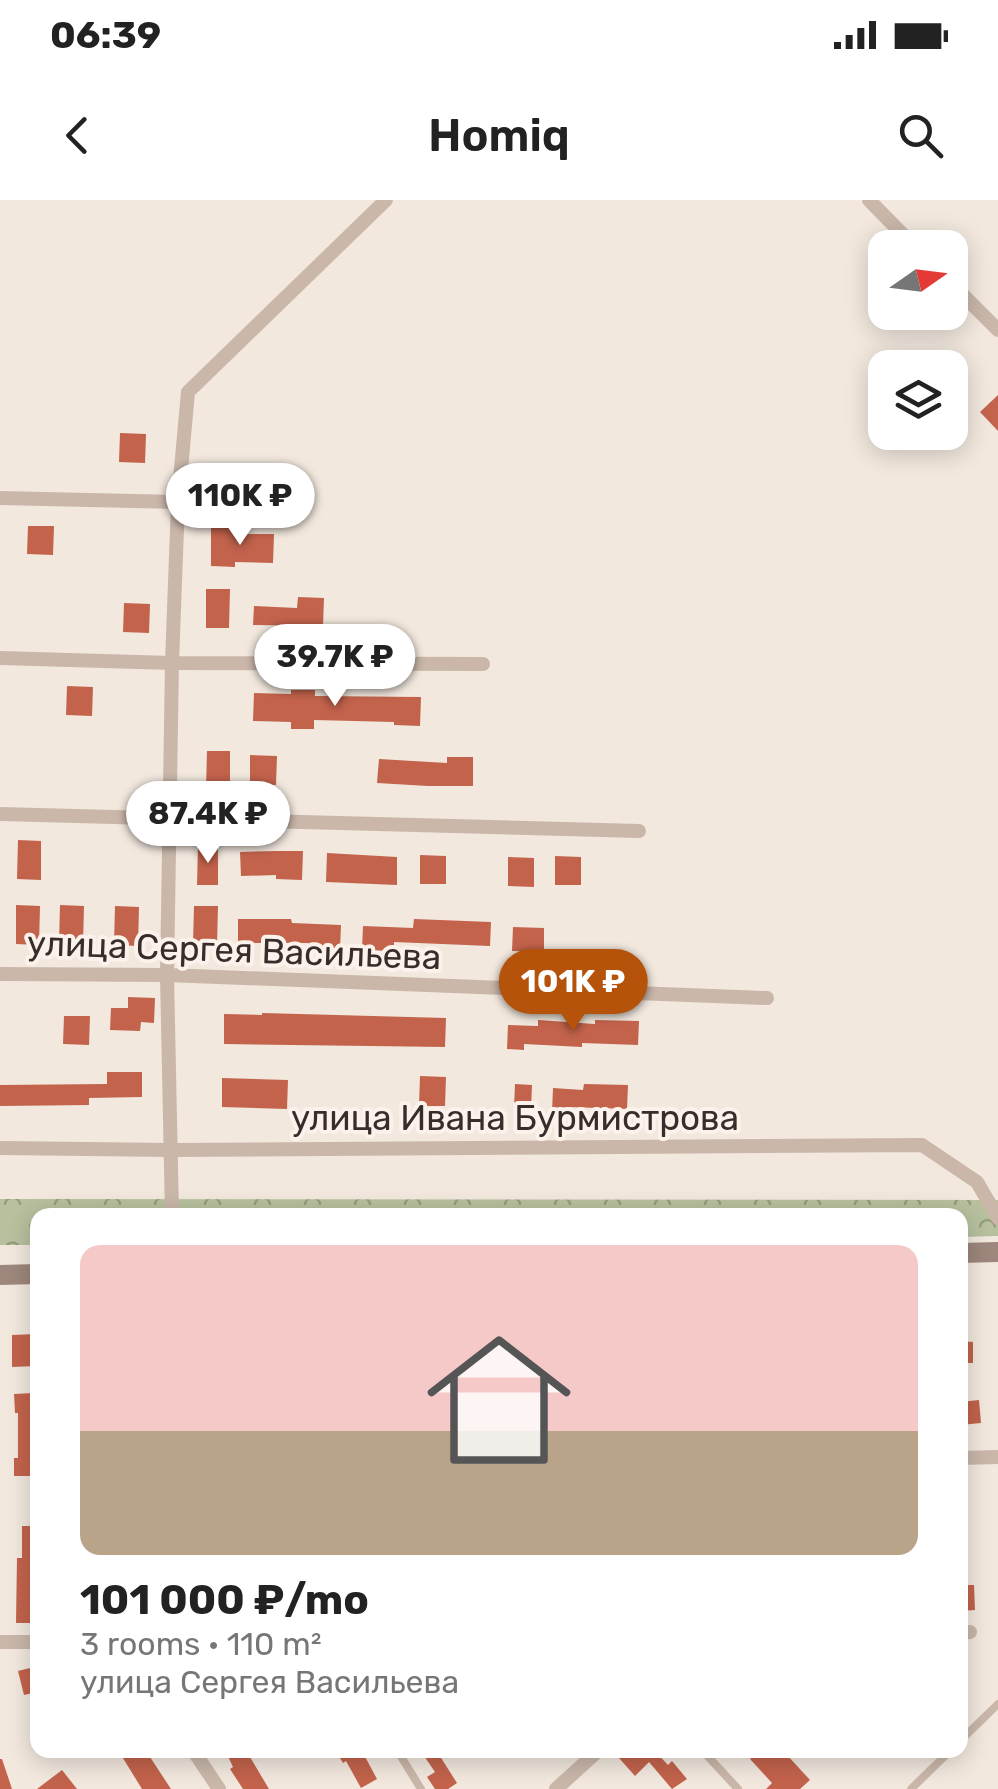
<!DOCTYPE html>
<html lang="en">
<head>
<meta charset="utf-8">
<style>
  body { margin:0; font-family:Rubik,sans-serif; background:#f6f6f6; color:#222; height:100vh; display:flex; flex-direction:column; font-size:38px; white-space:nowrap }
  * { box-sizing:border-box; margin:0 }
  p { font-size:32px; color:#767676 }
  .icon { flex:none; width:55px; height:55px; fill:none; stroke:currentColor; stroke-width:2; stroke-linecap:round; stroke-linejoin:round }
  .map { position:relative; flex:1; overflow:hidden }
  .details { position:absolute; left:30px; top:1008px; width:938px; height:550px; display:flex; flex-direction:column; background:#fff; border-radius:20px; box-shadow:0 5px 25px #0003 }
  .details>* { flex:none }
  .needle { width:65px; rotate:76deg }
  .fabs { position:absolute; left:868px; top:30px; display:grid; gap:20px }
  .fabs a { display:grid; place-items:center; width:100px; height:100px; border-radius:20px; background:#fff; box-shadow:0 5px 25px #0003; font-size:50px }
  .price { position:absolute; translate:-50% -85px; padding:0 22px; border-radius:35px; background:#fff; color:#222; font-size:32px; line-height:65px; filter:drop-shadow(0 2px 5px #0008) }
  .price::after { content:''; position:absolute; left:50%; top:60px; width:30px; height:22px; margin-left:-15px; background:inherit; clip-path:polygon(0 0,100% 0,50% 100%) }
  .price.active { background:#b45309; color:#fff }
  ul { padding:0; list-style:none }
  li { display:grid; align-content:center; gap:20px; height:530px; padding:0 50px }
  li span { display:grid; place-items:center; height:310px; border-radius:20px; color:#555 }
  li>.icon { margin-inline-start:auto }
  span .icon { width:180px; height:180px; fill:#fffc; stroke-width:1 }
  li b { font-size:42px }
  .status { display:flex; justify-content:space-between; align-items:center; height:70px; padding:0 50px; background:#fff; direction:ltr }
  .status svg { height:28px; fill:currentColor }
  header { display:flex; justify-content:space-between; align-items:center; height:130px; padding:0 50px; background:#fff; font-size:45px; font-weight:600 }
  .map>svg:first-child { display:block }
  .forest { fill:url(#forest-crowns) }
  .building { fill:#c3634c }
  .lines { fill:none; stroke-linecap:round; stroke-linejoin:round }
  .lane { stroke:#cab7aa; stroke-width:8 }
  .street { stroke:#cab7aa; stroke-width:14 }
  .secondary { stroke:#9e877c; stroke-width:20 }
  .labels { text-anchor:middle; stroke-width:8; stroke-linejoin:round; paint-order:stroke }
  .street-label { font-size:35px; fill:#382d2a; stroke:#faf2eb }
</style>
</head>
<body>
<div class="status"><b>06:39</b><svg viewBox="0 0 49 12"><path d="M0 12V9h3v3zM5 12V6h3v6zM10 12V3h3v9zM15 12V0h3v12zM26 1h20v11H26zM47 4h2v5h-2z"/></svg></div>
<header><svg class="icon" aria-label="back" viewBox="0 0 24 24"><path d="M15 5l-7 7 7 7"/></svg>Homiq<svg class="icon" aria-label="search" viewBox="0 0 24 24"><circle cx="10" cy="10" r="6"/><path d="M15 15l6 6"/></svg></header>
<div class="map">
<svg width="998" height="1589" viewBox="0 0 998 1589">
  <defs>
    <pattern id="forest-crowns" width="20" height="18" patternUnits="userSpaceOnUse" patternTransform="scale(2.5)"><rect width="20" height="18" fill="#b7c19e"/><path d="M2 6a3 3 0 1 1 6 0M12 15a3 3 0 1 1 6 0" fill="none" stroke="#969d81"/></pattern>
  </defs>
  <rect width="100%" height="100%" fill="#f2e8de"/>
  <path class="forest" d="M0,999L998,1000V1036L960,1037V1015H38L37,1045H0Z"/>
  <g class="building">
    <path d="M998,195V231L980,212Z"/>
    <path d="M120,233L146,234L145,263L119,262Z"/>
    <path d="M28,326H54L53,355L27,354Z"/>
    <path d="M211,327L235,328V334H274L273,363L235,362V367L211,366Z"/>
    <path d="M206,389H230L229,428H206Z"/>
    <path d="M298,397L324,398L323,426L253,425L254,406L297,408Z"/>
    <path d="M124,403L150,404L149,433L123,432Z"/>
    <path d="M67,486L93,487L92,516L66,515Z"/>
    <path d="M291,490H315V496L421,497L420,526L394,525V522L314,520V529H291V522L253,521L254,493L291,494Z"/>
    <path d="M207,551H230V590H206Z"/>
    <path d="M250,555L277,556L276,585L250,584Z"/>
    <path d="M447,557H473V586H428L377,583L379,559L447,563Z"/>
    <path d="M18,640L41,641V680L17,679Z"/>
    <path d="M198,646H218V685H197Z"/>
    <path d="M277,651H303L302,680L276,679V675L241,676L240,652Z"/>
    <path d="M327,653L397,657V685L326,682Z"/>
    <path d="M420,655L446,656V684H420Z"/>
    <path d="M555,656L581,657V685H555Z"/>
    <path d="M508,657L534,658V687L508,686Z"/>
    <path d="M16,705L40,706L39,745L16,744Z"/>
    <path d="M60,705L84,706L83,745L59,744Z"/>
    <path d="M115,706L139,707L138,746L114,745Z"/>
    <path d="M194,706H218L217,745L193,744Z"/>
    <path d="M238,719H291L292,723L341,725L340,749L308,748V743H238Z"/>
    <path d="M414,719L491,722L490,746L394,742V751L362,750L363,726L413,728Z"/>
    <path d="M513,727L544,728V752L512,751Z"/>
    <path d="M128,797L155,798L154,823L141,822L140,831L110,830L111,808H128Z"/>
    <path d="M262,813L446,818L445,847L224,844V814L262,815Z"/>
    <path d="M64,816H90L89,845L63,844Z"/>
    <path d="M538,820L595,824V820L639,821L638,845L582,843V847L524,844V850L507,849L508,825L538,826Z"/>
    <path d="M107,872H142V897L89,898V905L0,906V885L107,884Z"/>
    <path d="M420,876L446,877L445,906H419Z"/>
    <path d="M222,878L288,880L287,909L222,907Z"/>
    <path d="M515,884L532,885L531,909L514,908Z"/>
    <path d="M584,884L628,885L627,909L569,907V913L552,912L553,888L583,890Z"/>
    <path d="M36,1134L37,1166L12,1167V1135Z"/>
    <path d="M960,1141L973,1142V1163H960Z"/>
    <path d="M33,1193L38,1252H31L32,1276H14V1258H18V1213H15L14,1194Z"/>
    <path d="M979,1200L981,1223L960,1225V1202Z"/>
    <path d="M22,1326H38V1423H16L17,1358H22Z"/>
    <path d="M960,1385H974L975,1410L960,1411Z"/>
    <path d="M38,1466V1492L24,1495L18,1471Z"/>
    <path d="M118,1550H161L150,1557L171,1589H142Z"/>
    <path d="M225,1550H244L248,1558L250,1557L269,1589H243L230,1569L233,1567Z"/>
    <path d="M335,1550H363L362,1551L377,1579L361,1588L346,1561L343,1563Z"/>
    <path d="M420,1550H436L457,1583L448,1589H435L427,1577L435,1572Z"/>
    <path d="M628,1550H654L668,1565L672,1561L687,1579L672,1589L649,1562L635,1576L619,1558Z"/>
    <path d="M760,1550H794L788,1556L810,1580L800,1589H766L772,1583L750,1559Z"/>
    <path d="M0,1559H2L12,1589H0Z"/>
    <path d="M62,1570L77,1589H37Z"/>
  </g>
  <g class="lines">
    <g class="lane">
      <path d="M960,1541L998,1504"/>
      <path d="M397,1550L421,1589"/>
      <path d="M702,1550L738,1589"/>
      <path d="M911,1589L951,1550"/>
    </g>
    <g class="street">
      <path d="M869,0L916,48"/>
      <path d="M950,82L998,130"/>
      <path d="M0,298L178,302L280,299"/>
      <path d="M0,458L172,463L483,464"/>
      <path d="M0,614L639,631"/>
      <path d="M0,774L167,775L767,798"/>
      <path d="M0,948L171,950L922,945L977,982L998,1018"/>
      <path d="M172,1015L167,775L172,463L178,302L188,192L386,0"/>
      <path d="M960,1258L998,1257"/>
      <path d="M960,1433L970,1432"/>
      <path d="M0,1442H38"/>
      <path d="M193,1550L219,1589"/>
      <path d="M556,1589L599,1550"/>
    </g>
    <g class="secondary">
      <path d="M960,1053L998,1052"/>
      <path d="M0,1075L38,1074"/>
    </g>
  </g>
  <g class="labels">
    <g class="street-label">
      <text transform="translate(234 750) rotate(2)" y="12">улица Сергея Васильева</text>
      <text x="515" y="930">улица Ивана Бурмистрова</text>
    </g>
  </g>
</svg>
<div class="fabs">
<a><svg class="needle" viewBox="-14 -14 28 28"><path d="M0-13l5 13h-10z" fill="#e53935"/><path d="M0 13l5-13h-10z" fill="#767676"/></svg></a>
<a><svg class="icon" aria-label="layers" viewBox="0 0 24 24"><path d="M12 4l9 5-9 5-9-5zM3 14l9 5 9-5"/></svg></a>
</div>
<b class="price" style="left:240px;top:348px">110K ₽</b>
<b class="price" style="left:335px;top:509px">39.7K ₽</b>
<b class="price" style="left:208px;top:666px">87.4K ₽</b>
<b class="price active" style="left:573px;top:834px">101K ₽</b>
<section class="details">
<ul>
<li><span style="background:linear-gradient(#f6c9c9 60%,#b9a48a 0)"><svg class="icon" aria-label="home" viewBox="0 0 24 24"><path d="M3 11l9-7 9 7M6 9v11h12V9"/></svg></span><div><b>101 000 ₽/mo</b><p>3 rooms · 110 m²</p><p>улица Сергея Васильева</p></div></li>
</ul>
</section>
</div>
</body>
</html>
